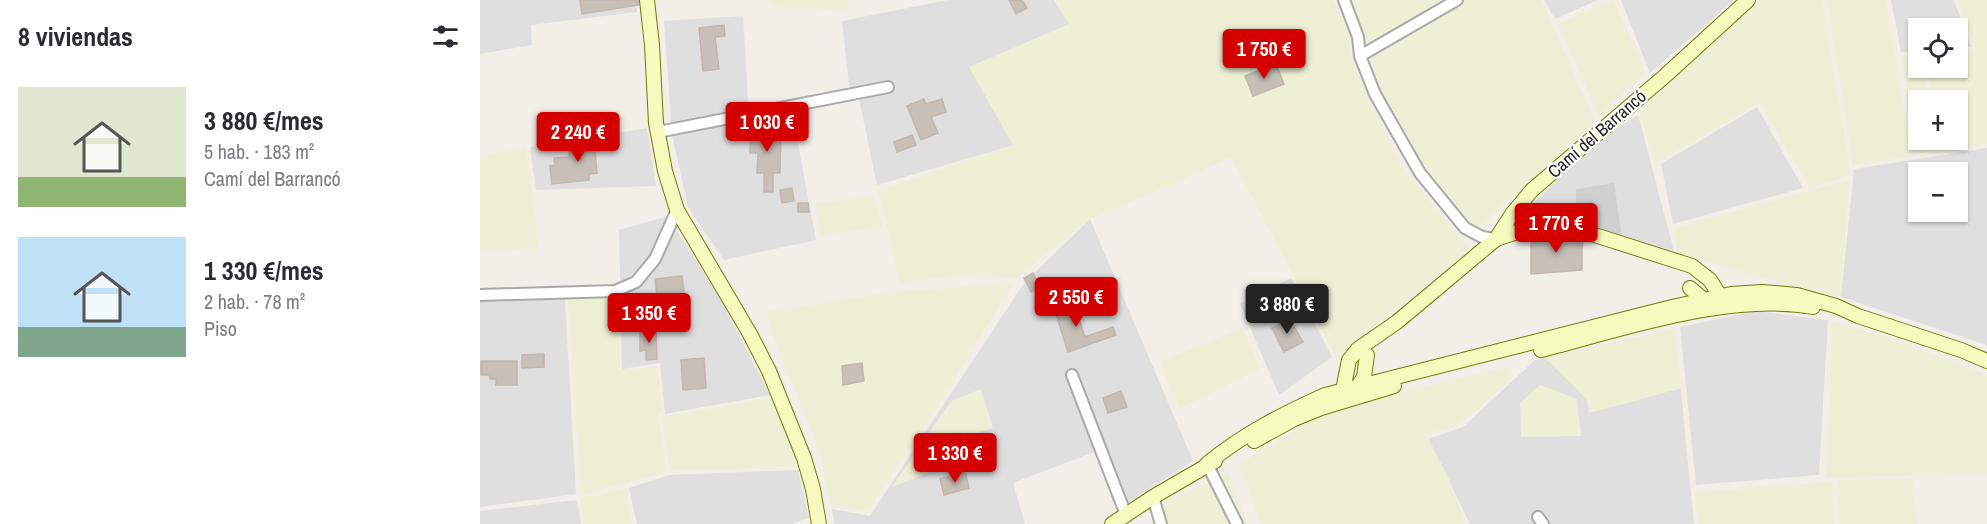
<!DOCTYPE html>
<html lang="es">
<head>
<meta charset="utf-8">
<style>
  body { margin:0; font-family:"Archivo Narrow",sans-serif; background:#f7f7f7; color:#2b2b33; height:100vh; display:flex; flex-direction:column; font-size:22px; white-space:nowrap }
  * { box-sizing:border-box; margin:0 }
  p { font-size:20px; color:#7c7c81 }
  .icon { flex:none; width:33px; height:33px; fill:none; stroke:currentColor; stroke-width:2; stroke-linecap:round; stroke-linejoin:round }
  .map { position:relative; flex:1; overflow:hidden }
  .details { display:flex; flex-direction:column; background:#fff; width:480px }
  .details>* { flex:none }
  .buttons { position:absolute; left:1428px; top:18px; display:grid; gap:12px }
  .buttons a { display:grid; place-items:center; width:60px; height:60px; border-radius:0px; background:#fff; box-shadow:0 2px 4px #0004; font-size:30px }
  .price { position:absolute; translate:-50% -51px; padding:0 14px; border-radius:6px; background:#d40000; color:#fff; font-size:20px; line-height:39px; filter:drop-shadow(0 2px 3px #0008) }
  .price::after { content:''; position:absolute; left:50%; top:36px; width:18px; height:14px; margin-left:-9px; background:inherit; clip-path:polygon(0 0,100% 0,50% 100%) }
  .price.current { background:#222; color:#fff }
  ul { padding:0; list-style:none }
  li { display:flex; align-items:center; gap:18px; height:150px; padding:0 18px }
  li span { display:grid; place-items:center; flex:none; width:168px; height:120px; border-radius:0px; color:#555 }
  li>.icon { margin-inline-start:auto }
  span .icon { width:72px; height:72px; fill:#fffc; stroke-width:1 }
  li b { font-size:26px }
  h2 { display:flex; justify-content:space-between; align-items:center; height:72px; padding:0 18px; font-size:26px }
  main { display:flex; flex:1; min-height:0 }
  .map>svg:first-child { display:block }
  .residential { fill:#e0dfdf; fill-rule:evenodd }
  .religious { fill:#d0d0d0 }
  .farmland { fill:#eef0d5 }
  .building { fill:#c7bfb8; stroke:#c4b6ab; stroke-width:1.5 }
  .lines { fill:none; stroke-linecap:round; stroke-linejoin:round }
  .street-casing { stroke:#a9a9a9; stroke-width:14 }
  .secondary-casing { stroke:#707d05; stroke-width:16 }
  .street { stroke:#fff; stroke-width:10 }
  .secondary { stroke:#f7fabf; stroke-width:14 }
  .labels { text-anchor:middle; stroke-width:4.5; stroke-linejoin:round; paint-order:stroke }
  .street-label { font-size:18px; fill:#222; stroke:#fff }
</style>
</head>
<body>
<main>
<section class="details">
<h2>8 viviendas<svg class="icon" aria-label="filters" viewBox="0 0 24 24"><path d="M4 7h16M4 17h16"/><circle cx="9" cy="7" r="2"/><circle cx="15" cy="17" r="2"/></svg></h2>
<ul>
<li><span style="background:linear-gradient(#dfe7d0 75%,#8fb573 0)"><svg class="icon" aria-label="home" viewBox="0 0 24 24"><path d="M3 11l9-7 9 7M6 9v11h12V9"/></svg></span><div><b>3 880 €/mes</b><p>5 hab. · 183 m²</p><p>Camí del Barrancó</p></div></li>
<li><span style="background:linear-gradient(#bfe0f5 75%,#7fa58c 0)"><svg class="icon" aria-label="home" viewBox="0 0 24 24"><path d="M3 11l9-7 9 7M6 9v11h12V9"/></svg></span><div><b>1 330 €/mes</b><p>2 hab. · 78 m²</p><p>Piso</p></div></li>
</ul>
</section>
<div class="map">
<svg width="1507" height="524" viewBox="0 0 1507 524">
  <rect width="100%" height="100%" fill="#f2efe9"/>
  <g class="residential">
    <path d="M0,0H156L157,12L51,25L52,45L0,54Z"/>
    <path d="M468,0H574L589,24L534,145L397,185L379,99L369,84L362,21Z"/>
    <path d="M1064,0H1118L1075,19Z"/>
    <path d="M1141,0H1254L1170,73Z"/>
    <path d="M1411,0H1474L1491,46L1478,52V28H1438V51L1421,52Z"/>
    <path d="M263,16L269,116L311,107L336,240L244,260L208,207L192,135L184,21Z"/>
    <path d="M1277,107L1323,188L1193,224L1181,164Z"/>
    <path d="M1158,115L1194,251L1142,237L1096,208L1058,217L1054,222L1041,215L1119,140Z"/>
    <path d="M167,128L176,186L56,190L50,147Z"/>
    <path d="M1507,148V345L1361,297L1374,169ZM1438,172H1478V212H1438Z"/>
    <path d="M188,216L239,297L290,395L185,414L180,363L142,369L139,230Z"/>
    <path d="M610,219L713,461L645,504L625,448L533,483L545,524H354L352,509L390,516L544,283Z"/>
    <path d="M811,278L852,357L799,395L760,304Z"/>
    <path d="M85,299L96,494L0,507V300Z"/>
    <path d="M1276,311L1348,320L1339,475L1216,485L1200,327Z"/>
    <path d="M1195,329L1214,524H990L948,439L983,427L1055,360Z"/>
    <path d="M318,470L329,518L311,524H157L149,488L190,475Z"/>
    <path d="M97,500L101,524H0V511Z"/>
  </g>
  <path class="religious" d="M1134,183L1142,237L1054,222L1058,217L1096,208V189Z"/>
  <g class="farmland">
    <path d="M291,0H367L369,10L292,7Z"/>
    <path d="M574,0H853L867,30L873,61L921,166L990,250L856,357L751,157L691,185L610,219L537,278L483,274L420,283L398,190L533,145L489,67L589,24Z"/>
    <path d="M871,0H1061L1116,123L1040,189L1000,228L987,221L934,152L892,73L893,62L887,39Z"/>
    <path d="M1131,0H1134L1165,73L1119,116L1078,24Z"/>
    <path d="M1279,0H1342L1369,162V176L1330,188L1280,103L1176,163L1159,112Z"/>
    <path d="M1347,0H1406L1431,156L1373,166Z"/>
    <path d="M1478,0H1507V144L1464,150L1462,140H1478V100H1454L1448,70L1453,68H1478V56L1495,48Z"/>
    <path d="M1438,54V68H1443L1450,100H1438V140H1457L1459,150L1436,154L1421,56Z"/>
    <path d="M46,147L59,248L0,251V157Z"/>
    <path d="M1369,180L1361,297L1276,276L1198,253L1194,228Z"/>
    <path d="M394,197L403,227L340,235L335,203Z"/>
    <path d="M533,284L459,404L387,512L350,504L340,454L284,312L422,291Z"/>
    <path d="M137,295L140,370L177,367L182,413L178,414L187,472L101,495L88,299Z"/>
    <path d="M1352,321L1423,342L1507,375V474L1346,478Z"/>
    <path d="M762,328L781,369L699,409L680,362Z"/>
    <path d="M1195,329L1202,388L1109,413L1107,399L1065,358Z"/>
    <path d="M1028,367L1030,380L979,425L946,434L969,479L986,524H781L759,464L849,410Z"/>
    <path d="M1060,385L1097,399L1101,436L1041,437L1040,403Z"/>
    <path d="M501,389L513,428L494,434L499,453L412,487L471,401Z"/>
    <path d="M292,398L317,467L190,471L181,417Z"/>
    <path d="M748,472L767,524H685L680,506Z"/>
    <path d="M1432,479L1438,524H1359L1357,480Z"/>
    <path d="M1352,482L1354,524H1218L1215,492Z"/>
    <path d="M145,489L153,524H104L101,498Z"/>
  </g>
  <g class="building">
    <path d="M100,0H158L159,5L102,14Z"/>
    <path d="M529,0H542L547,8L536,14Z"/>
    <path d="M244,25L245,36L235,37L239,69L223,71L219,28Z"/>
    <path d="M796,64L804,84L773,96L765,76Z"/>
    <path d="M444,99L446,104L462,99L466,112L451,117L458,133L441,140L427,106Z"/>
    <path d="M271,127H301L300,173H293V192H284V173H277L278,153H270Z"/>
    <path d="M432,135L436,145L417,152L414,142Z"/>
    <path d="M132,139L133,148L115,150L117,173L109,174V180L72,184L70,166L75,165L74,158L89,157V150L97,149V143Z"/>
    <path d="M312,188L314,201L302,203L300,190Z"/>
    <path d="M318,203H328L329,212H318Z"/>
    <path d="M1071,234L1103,241L1102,250V270L1051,274V237Z"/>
    <path d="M553,273L560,287L551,292L544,278Z"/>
    <path d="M202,276L207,316L180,319L175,279Z"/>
    <path d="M592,299L605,337L633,327L636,335L588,352L573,305Z"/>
    <path d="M810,319L823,342L804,352L792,328Z"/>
    <path d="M176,330L177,359L166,360V350L160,351V331Z"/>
    <path d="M64,354V367L42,368V355Z"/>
    <path d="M224,358L226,388L203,390L201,360Z"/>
    <path d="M1,361H37V385H16V379H10V375H1Z"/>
    <path d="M382,363L384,381L363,385L362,366Z"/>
    <path d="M641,391L647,407L628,413L623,398Z"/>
    <path d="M485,472L489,488L464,495L460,479Z"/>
  </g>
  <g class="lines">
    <g class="street-casing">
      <g id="street">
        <path d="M864,0L878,37L880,56L895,94L940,173L985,228L1002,237L1016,239"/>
        <path d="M880,56L977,0"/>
        <path d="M178,132L408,87"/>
        <path d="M0,295L135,291L156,282L175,259L197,210"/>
        <path d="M592,375L646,515"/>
        <path d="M727,464L757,524"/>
        <path d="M673,497L681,524"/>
        <path d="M1058,517L1063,524"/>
      </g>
    </g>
    <g class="secondary-casing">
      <g id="secondary">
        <path d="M167,0L172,45L176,123L185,171L197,210L270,334L289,371L324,458L333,489L339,524"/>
        <path d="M1016,239L1046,229L1071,225L1099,230L1212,266L1230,280L1240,296"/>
        <path d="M1210,288L1224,300H1230"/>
        <path d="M1061,350C1143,329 1250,292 1333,307"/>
        <path d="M876,389L884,377L887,355"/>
        <path d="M863,390L869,360L878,349L917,322L1016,239L1032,214L1052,190L1186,75L1268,0"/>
        <path d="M774,441L814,419L841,408L914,386"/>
        <path d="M727,464C763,434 803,414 845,395L1192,307L1251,294L1282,292L1317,295L1356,306L1378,316L1481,350L1507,361"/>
        <path d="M632,524L673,497L735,461"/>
      </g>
    </g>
    <use href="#street" class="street"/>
    <use href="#secondary" class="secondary"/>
  </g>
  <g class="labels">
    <g class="street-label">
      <text transform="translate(1117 134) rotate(-41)" y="6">Camí del Barrancó</text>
    </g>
  </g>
</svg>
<div class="buttons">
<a><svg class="icon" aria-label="locate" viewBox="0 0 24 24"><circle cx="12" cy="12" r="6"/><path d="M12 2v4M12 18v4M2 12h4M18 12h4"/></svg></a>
<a>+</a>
<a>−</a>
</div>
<b class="price" style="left:784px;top:80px">1 750 €</b>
<b class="price" style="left:287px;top:153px">1 030 €</b>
<b class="price" style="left:98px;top:163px">2 240 €</b>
<b class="price" style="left:1076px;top:254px">1 770 €</b>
<b class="price" style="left:596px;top:328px">2 550 €</b>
<b class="price current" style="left:807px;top:335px">3 880 €</b>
<b class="price" style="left:169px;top:344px">1 350 €</b>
<b class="price" style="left:475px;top:484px">1 330 €</b>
</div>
</main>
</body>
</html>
